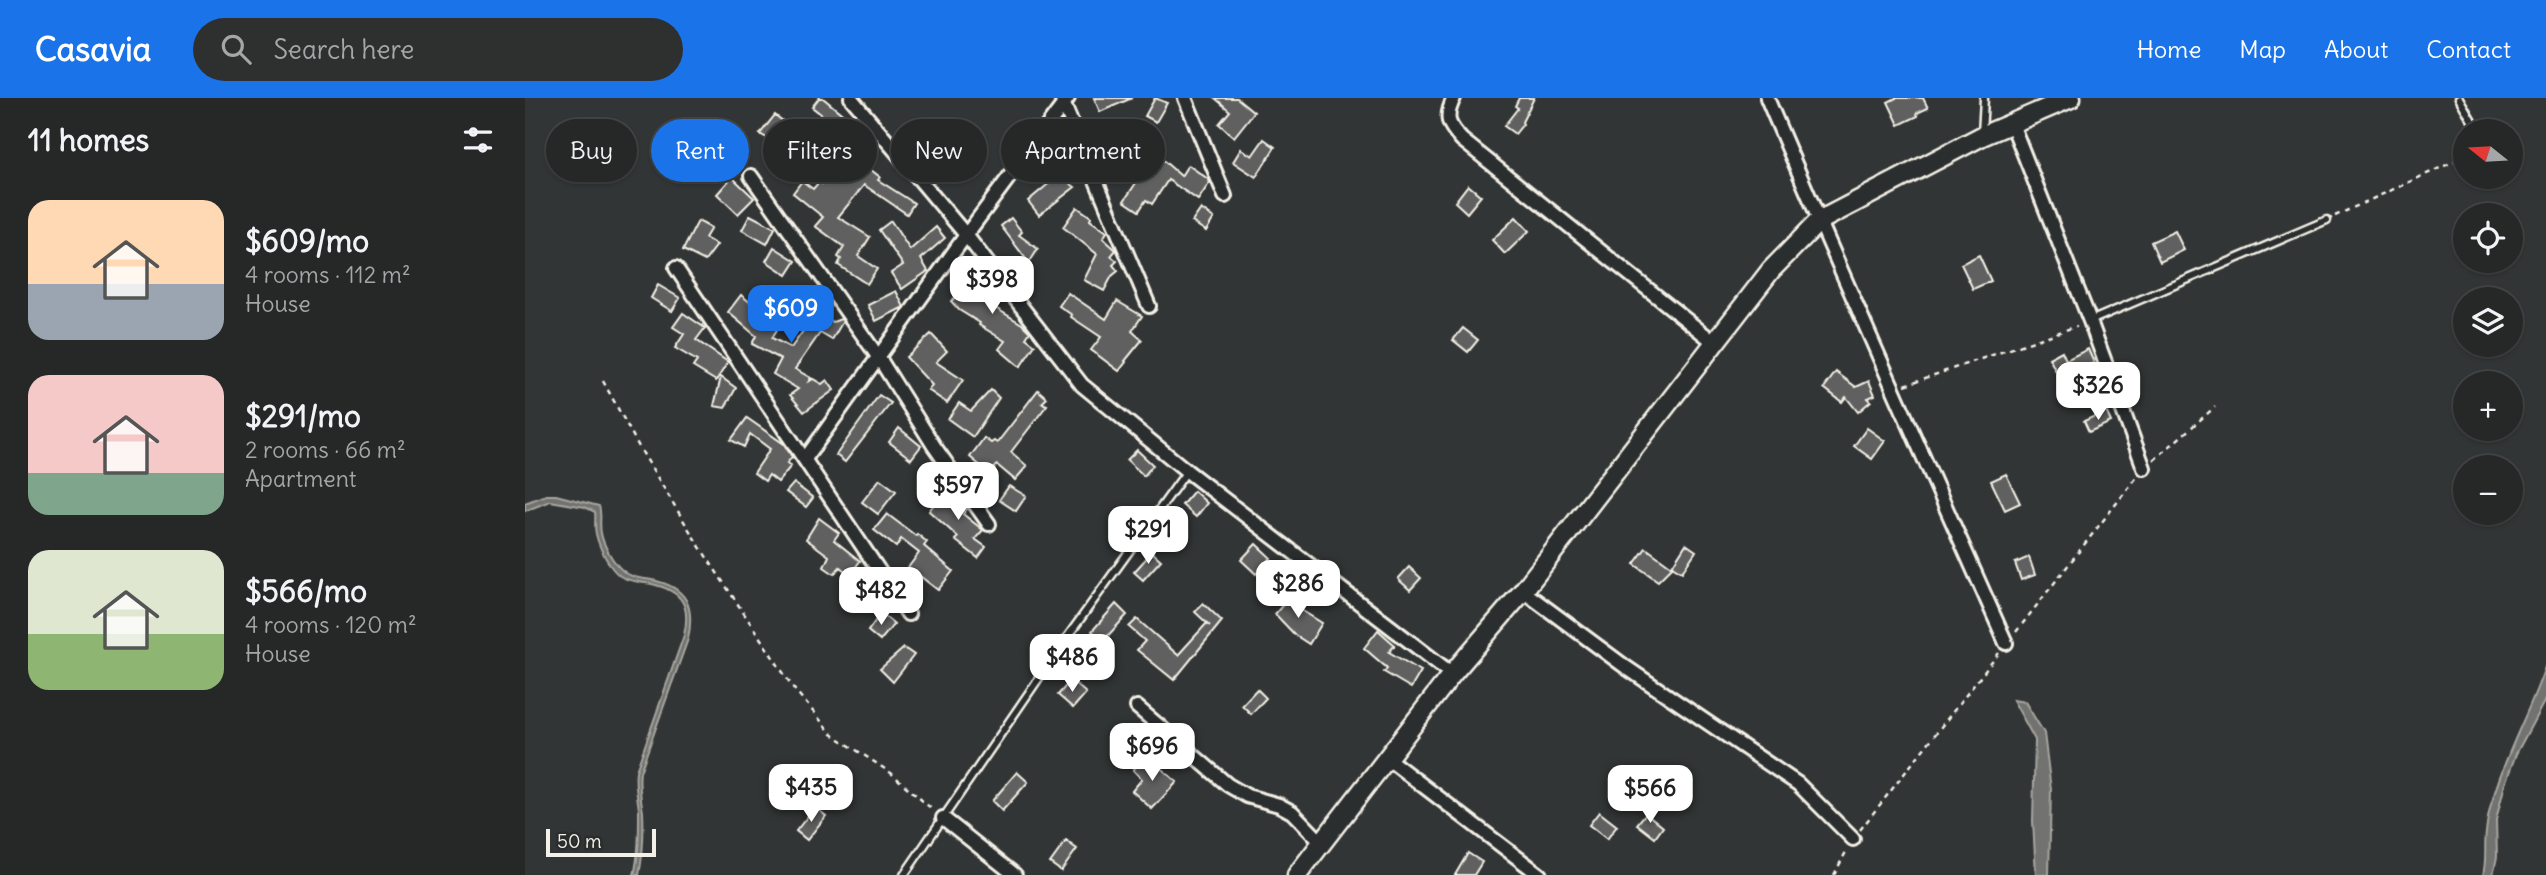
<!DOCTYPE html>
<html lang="en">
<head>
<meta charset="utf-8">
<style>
  body { margin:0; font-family:Delius,sans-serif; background:#2e3030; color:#f1f3f6; height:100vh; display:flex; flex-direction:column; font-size:26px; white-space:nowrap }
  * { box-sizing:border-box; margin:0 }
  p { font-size:23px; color:#a4a6a8 }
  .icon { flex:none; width:38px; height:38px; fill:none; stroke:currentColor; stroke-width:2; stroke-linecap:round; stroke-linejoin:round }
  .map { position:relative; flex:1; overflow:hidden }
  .side { display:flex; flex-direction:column; background:#262828; width:525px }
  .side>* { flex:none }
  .top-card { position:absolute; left:21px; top:21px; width:665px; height:63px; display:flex; gap:14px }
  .needle { width:46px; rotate:288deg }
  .controls { position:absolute; left:1928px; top:21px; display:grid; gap:14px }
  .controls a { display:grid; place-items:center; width:70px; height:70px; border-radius:50%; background:#262828; box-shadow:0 2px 5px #0004,0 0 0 2px #424445; font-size:35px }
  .scale { position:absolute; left:21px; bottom:18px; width:110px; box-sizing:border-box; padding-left:7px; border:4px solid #f4f1e8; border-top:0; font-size:19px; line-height:24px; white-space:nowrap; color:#f4f1e8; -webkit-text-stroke:5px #2a2d2e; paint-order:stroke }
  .price { position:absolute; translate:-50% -60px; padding:0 16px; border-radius:14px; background:#fff; color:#222; font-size:23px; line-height:46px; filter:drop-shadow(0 2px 4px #0008) }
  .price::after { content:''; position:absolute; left:50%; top:42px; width:21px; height:16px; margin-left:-10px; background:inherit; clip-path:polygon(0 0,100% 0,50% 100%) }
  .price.active { background:#1a73e8; color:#fff }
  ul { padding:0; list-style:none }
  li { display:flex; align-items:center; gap:21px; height:175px; padding:0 28px }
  li span { display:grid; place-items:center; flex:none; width:196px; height:140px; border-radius:21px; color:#555 }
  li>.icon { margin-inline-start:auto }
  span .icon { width:84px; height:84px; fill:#fffc; stroke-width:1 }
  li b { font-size:30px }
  h2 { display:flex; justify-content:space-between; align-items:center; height:84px; padding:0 28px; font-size:30px }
  .chip { padding:0 24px; border-radius:32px; background:#262828; box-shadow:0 2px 5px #0004,0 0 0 2px #424445; font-size:24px; line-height:63px }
  .chip.active { background:#1a73e8; color:#fff }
  header { display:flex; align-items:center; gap:42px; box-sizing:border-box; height:98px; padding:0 35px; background:#1a73e8; color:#fff }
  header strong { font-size:33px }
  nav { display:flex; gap:38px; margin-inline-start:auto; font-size:24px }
  .search { width:490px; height:63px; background:#2e3030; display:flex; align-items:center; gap:18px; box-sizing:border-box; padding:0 24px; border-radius:38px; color:#a4a6a8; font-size:26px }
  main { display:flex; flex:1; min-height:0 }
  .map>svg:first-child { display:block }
  .water { fill:#727370; stroke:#a6a5a0; stroke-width:2 }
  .building { fill:#5f605f; stroke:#f4f1e8; stroke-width:2 }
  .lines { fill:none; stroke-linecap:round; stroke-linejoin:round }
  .lane-casing { stroke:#f4f1e8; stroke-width:11 }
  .street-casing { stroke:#f4f1e8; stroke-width:18 }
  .secondary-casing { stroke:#f4f1e8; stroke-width:23 }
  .path { stroke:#f4f1e8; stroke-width:2.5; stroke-dasharray:5 5; stroke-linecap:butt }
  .lane { stroke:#2a2d2e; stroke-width:6 }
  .street { stroke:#2a2d2e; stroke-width:12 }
  .secondary { stroke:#2a2d2e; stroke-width:18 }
</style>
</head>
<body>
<header>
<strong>Casavia</strong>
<div class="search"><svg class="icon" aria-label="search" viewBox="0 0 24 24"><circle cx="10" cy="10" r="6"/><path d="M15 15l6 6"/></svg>Search here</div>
<nav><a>Home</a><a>Map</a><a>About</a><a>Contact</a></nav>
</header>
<main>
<section class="side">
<h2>11 homes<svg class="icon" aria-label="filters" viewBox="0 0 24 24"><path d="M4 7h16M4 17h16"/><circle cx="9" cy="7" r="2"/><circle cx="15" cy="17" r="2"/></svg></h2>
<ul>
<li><span style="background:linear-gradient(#ffd9b3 60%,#9aa5b1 0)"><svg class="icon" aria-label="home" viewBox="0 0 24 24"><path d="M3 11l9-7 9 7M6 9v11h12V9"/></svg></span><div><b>$609/mo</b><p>4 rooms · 112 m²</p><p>House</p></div></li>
<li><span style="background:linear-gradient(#f6c9c9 70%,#7fa58c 0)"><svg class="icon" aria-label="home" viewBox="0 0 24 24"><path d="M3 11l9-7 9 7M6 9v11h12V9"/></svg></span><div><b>$291/mo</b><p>2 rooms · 66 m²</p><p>Apartment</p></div></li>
<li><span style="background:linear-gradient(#dfe7d0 60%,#8fb573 0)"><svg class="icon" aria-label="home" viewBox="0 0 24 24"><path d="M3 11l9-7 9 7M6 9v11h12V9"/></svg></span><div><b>$566/mo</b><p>4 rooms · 120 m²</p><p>House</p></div></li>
</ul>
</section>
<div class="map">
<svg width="2021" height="777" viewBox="0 0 2021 777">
  <rect width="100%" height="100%" fill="#323535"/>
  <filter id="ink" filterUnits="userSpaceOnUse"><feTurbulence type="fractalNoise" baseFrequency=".0143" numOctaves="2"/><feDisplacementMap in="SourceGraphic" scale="14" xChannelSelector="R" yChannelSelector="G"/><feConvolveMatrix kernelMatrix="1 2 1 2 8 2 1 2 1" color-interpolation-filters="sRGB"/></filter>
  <g filter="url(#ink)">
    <g class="water">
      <path d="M21,397H31L74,408C77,417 74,425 76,435C78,447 88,464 97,472C105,480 117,480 127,482C162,489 170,508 163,541L115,674C113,688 116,700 118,714C119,734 118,757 114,777H109C114,757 114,734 114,713C113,699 109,688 111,673L159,537C166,507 157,493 127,486C117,484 104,484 95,478C84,470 74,449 71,436C69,428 71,421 70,414L60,409L25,403L0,413V405Z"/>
      <path d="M2021,566V600L1991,656L1980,686L1971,722L1972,759L1968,777H1958C1962,760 1959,750 1961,734C1962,722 1965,709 1969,697C1982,652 2006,611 2021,566Z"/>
      <path d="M1488,602L1500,604L1519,635L1526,692L1524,777H1511L1508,723L1510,642Z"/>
    </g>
    <g class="building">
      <path d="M294,0H298L334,30L330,35L339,42L329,55L334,59L332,61L355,79L353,82L389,105L382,116L339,87L313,119L345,139L333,158L352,171L342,186L313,167L316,161L313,159L319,149L290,128L298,119L268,95L277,83L288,91L294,84L297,86L320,57L303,48L308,38L291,24L297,17L287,9Z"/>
      <path d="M569,0H607L575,14Z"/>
      <path d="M630,0L642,5L631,24L620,18Z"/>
      <path d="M690,0H712L729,14L709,39L694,26L705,13Z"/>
      <path d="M994,0H1009L997,24L998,26L990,36L979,28L993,10L990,8Z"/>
      <path d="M1371,0H1398L1403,10L1392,15L1393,18L1374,27L1363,4Z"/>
      <path d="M250,17L259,24L245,42L235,36Z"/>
      <path d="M739,41L750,49L731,79L708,64L716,51L727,58Z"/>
      <path d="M252,46L279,62L269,79L242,63Z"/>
      <path d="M538,50L557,72L543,84L550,89L514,117L503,103L527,83L516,70Z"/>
      <path d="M591,56L622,67L632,57L656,78L663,67L683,81L685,84L673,102L643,82L627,106L621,102L614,113L599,103L611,85L584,73Z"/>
      <path d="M207,79L229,100L213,116L192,96Z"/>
      <path d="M943,87L956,98L942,115L930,104Z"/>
      <path d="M552,109L566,119L565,122L582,134L578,140L591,152L586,158L592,163L588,167L593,173L587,178L579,193L559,182L572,156L538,129Z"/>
      <path d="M676,111L689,120L681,133L667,124Z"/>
      <path d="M225,117L250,130L242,146L217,132Z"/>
      <path d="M991,119L1004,133L980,156L967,142Z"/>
      <path d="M486,120L497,134L494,137L513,151L504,165L476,128Z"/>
      <path d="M173,123L186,130L180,140L192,147L180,163L158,152Z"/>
      <path d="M366,123L385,152L411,129L420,140L396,161L403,173L377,191L366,175L378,167L354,132Z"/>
      <path d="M1650,133L1659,152L1635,164L1626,144Z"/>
      <path d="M249,149L271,163L262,177L241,163Z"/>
      <path d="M1454,157L1466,183L1448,191L1436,166Z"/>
      <path d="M450,166L468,188L454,200L497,226L505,234L501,240L510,247L495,269L474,251L480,243L454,227L455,225L434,212L426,203L440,191L432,181Z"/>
      <path d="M133,187L155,200L147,213L126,200Z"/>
      <path d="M280,191L291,199L286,211L308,224L316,221L318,223L307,242L295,235L270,271L286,280L284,283L288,281L297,286L302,282L309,292L279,314L265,297L273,291L248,276L256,261L227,246L231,238L203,214L216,197L237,214L233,219L253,230L247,240L266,250L283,226L265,214Z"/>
      <path d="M371,193L379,209L351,223L343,207Z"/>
      <path d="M543,195L581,221L592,203L617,218L607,233L617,242L600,263L601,264L594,273L566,252L576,239L546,219L547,217L534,208Z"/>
      <path d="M158,215L180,230L171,242L203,264L191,283L168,269L172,263L150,250L159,236L148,229Z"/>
      <path d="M938,230L953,242L943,254L928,242Z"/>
      <path d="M406,236L422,253L411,264L438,282L422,305L403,292L407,287L381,259Z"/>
      <path d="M1563,251L1569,265L1535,281L1524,260L1537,253L1541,262Z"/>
      <path d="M1311,274L1331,289L1344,283L1350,297L1343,300L1346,303L1333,314L1321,299L1317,304L1299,290Z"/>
      <path d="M196,279L211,290L200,310L189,308Z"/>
      <path d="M466,292L474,300L448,339L423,321L434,305L446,313Z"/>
      <path d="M513,292L522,300L517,305L522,307L486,354L502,368L490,382L472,367L465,376L445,359L459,340L466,345L469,343L472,345Z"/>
      <path d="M354,297L366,305L320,364L311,357Z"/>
      <path d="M1581,313L1586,324L1564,334L1559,323Z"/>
      <path d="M222,320L259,346L267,359L262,365L266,368L253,384L244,377L240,383L229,375L245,351L225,336L219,349L206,342Z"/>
      <path d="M374,330L396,348L386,361L364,344Z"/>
      <path d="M1342,330L1360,343L1347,361L1329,348Z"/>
      <path d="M612,352L628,367L619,378L602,362Z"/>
      <path d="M1481,376L1495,405L1480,412L1466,383Z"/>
      <path d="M355,381L371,393L353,416L337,404Z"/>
      <path d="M269,385L288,400L281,409L261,394Z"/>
      <path d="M484,388L501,398L491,413L474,402Z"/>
      <path d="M420,391L442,411L438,416L458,432L450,441L461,449L453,460L430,442L433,439L404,413Z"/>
      <path d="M669,393L682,405L671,419L657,407Z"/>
      <path d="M362,416L391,438L392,436L402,444L399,448L428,473L413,492L396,479L391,485L379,475L394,455L376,441L371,449L349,432Z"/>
      <path d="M294,420L314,435L309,442L335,463L325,477L315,469L309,476L299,469L304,458L281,441Z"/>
      <path d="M731,446L746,460L731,476L716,462Z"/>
      <path d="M1161,446L1171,453L1157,474L1147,468Z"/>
      <path d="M1121,450L1147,469L1133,483L1109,466Z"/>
      <path d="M627,454L636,462L618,482L609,474Z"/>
      <path d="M1504,459L1510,477L1496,482L1490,465Z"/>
      <path d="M884,469L896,480L885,492L873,481Z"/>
      <path d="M335,481L358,499L350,509L327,491Z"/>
      <path d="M766,497L779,508L776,512L797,525L784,546L770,537L750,516Z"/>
      <path d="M678,505L697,523L649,582L612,552L620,543L604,529L612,521L653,557L682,525L685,528L670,514Z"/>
      <path d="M591,506L602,517L578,543L567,533Z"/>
      <path d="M356,515L369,526L355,543L343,533Z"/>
      <path d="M853,532L870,547L864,554L896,573L886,590L859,574L862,570L839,550Z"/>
      <path d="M379,550L389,557L368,584L355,571Z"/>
      <path d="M546,582L561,595L548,610L533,597Z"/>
      <path d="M732,591L741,600L726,616L717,607Z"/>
      <path d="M620,659L629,668L631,666L652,684L627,711L607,693L617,681L608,672Z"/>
      <path d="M492,674L503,684L477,713L467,703Z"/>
      <path d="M290,709L301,718L282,742L271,733Z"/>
      <path d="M1074,714L1092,728L1082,741L1064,727Z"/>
      <path d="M1121,715L1138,729L1130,740L1112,726Z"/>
      <path d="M541,743L552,751L536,773L525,765Z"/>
      <path d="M943,755L957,764L949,777H930Z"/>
    </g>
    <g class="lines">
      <g class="lane-casing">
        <g id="lane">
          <path d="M1934,0L1953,33"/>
          <path d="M1457,36L1459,0"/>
          <path d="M1565,223L1802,122"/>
          <path d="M379,777L538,545L662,373"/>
        </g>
      </g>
      <g class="street-casing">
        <g id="street">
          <path d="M326,0L441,137L557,287L662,373L927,576"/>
          <path d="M660,0L700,98"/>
          <path d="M929,0C919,20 923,27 937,42L1190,245"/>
          <path d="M1242,0C1319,183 1401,364 1481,545"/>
          <path d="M537,2L624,208"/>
          <path d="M1487,26L1565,223L1619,370"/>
          <path d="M226,78L354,260L409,348L464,426"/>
          <path d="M151,170L383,516"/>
          <path d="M280,361L441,137L543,0"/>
          <path d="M998,493L1102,570L1273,686L1328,741"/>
          <path d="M612,609L703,687L722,698L754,707L767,714L797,745"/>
          <path d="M863,661L1015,777"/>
          <path d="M418,720L490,777"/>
        </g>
      </g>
      <g class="secondary-casing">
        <path id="secondary" d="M772,777L927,576L998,493L1246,172L1294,123L1457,38L1546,0"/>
      </g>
      <g class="path">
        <path d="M1810,118L1941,58"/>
        <path d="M78,283L114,349L171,443L269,591L307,636L366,675L409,713"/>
        <path d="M1380,287L1552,228"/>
        <path d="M1629,362L1690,309"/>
        <path d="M1491,534L1612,379"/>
        <path d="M1335,732L1474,555"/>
        <path d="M1309,777L1322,752"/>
      </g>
      <use href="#lane" class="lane"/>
      <use href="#street" class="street"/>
      <use href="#secondary" class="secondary"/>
    </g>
  </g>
</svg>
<div class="controls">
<a><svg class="needle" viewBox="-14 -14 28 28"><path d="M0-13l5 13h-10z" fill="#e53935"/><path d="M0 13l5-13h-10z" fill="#a4a6a8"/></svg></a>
<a><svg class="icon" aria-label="locate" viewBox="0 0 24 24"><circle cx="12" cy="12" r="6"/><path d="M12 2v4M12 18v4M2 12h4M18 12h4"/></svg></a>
<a><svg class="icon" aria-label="layers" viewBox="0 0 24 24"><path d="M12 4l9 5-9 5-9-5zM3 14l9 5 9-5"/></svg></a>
<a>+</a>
<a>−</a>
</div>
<div class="scale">50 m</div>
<b class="price" style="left:467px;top:218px">$398</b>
<b class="price active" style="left:266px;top:247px">$609</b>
<b class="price" style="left:1573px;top:324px">$326</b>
<b class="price" style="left:433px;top:424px">$597</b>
<b class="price" style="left:623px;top:468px">$291</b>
<b class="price" style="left:773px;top:522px">$286</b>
<b class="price" style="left:356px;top:529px">$482</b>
<b class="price" style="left:547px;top:596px">$486</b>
<b class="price" style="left:627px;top:685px">$696</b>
<b class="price" style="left:286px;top:726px">$435</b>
<b class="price" style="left:1125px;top:727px">$566</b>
<div class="top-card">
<a class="chip">Buy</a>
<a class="chip active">Rent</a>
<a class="chip">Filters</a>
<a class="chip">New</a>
<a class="chip">Apartment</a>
</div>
</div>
</main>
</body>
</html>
